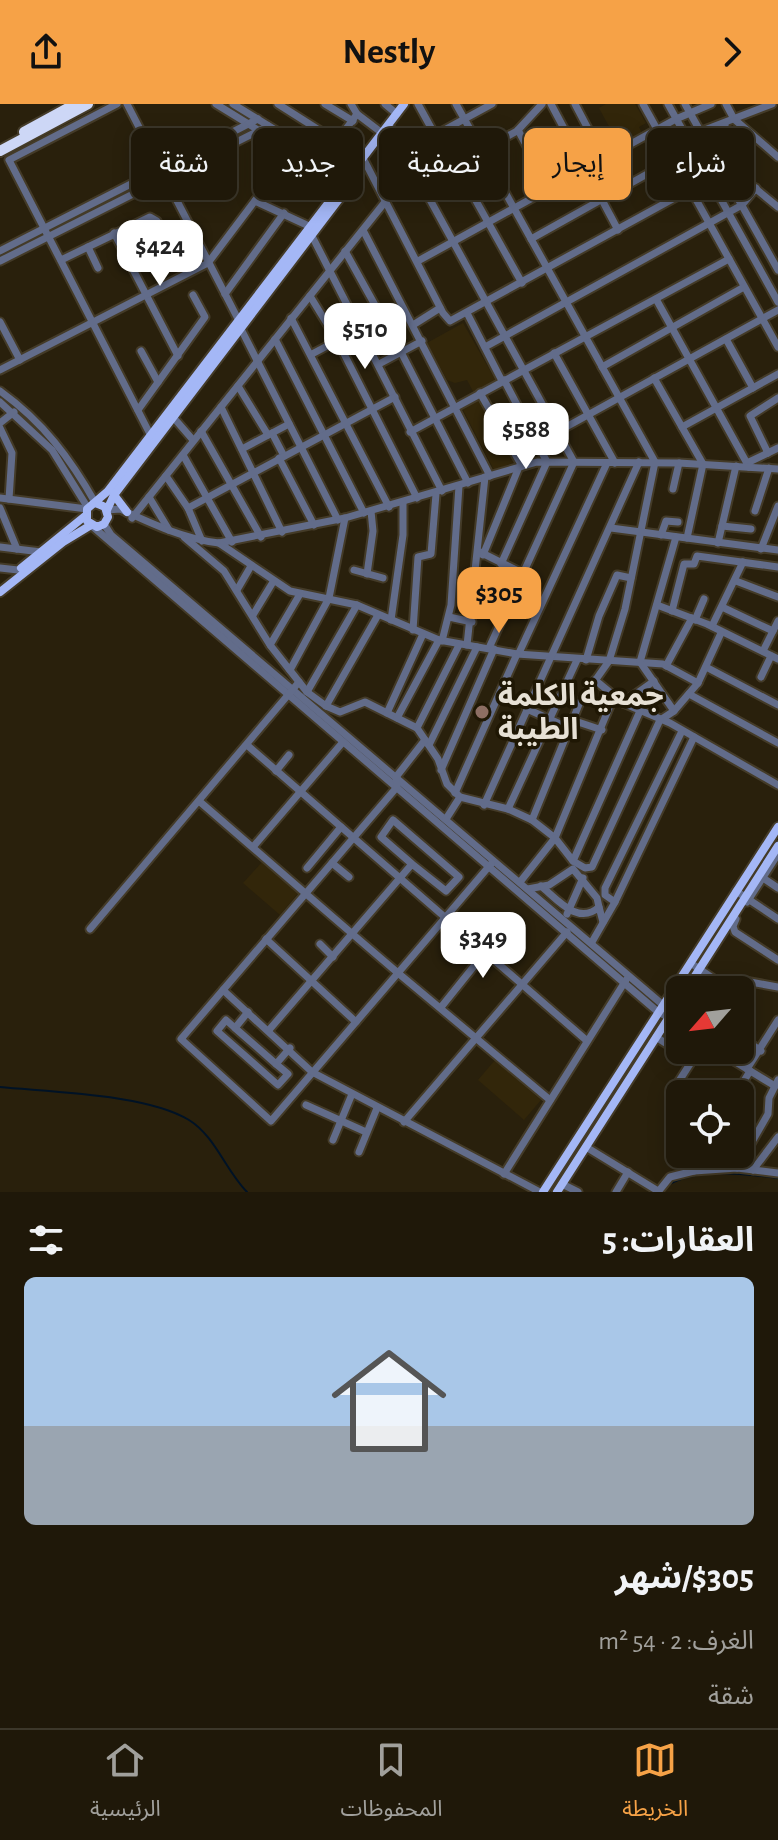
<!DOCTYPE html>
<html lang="ar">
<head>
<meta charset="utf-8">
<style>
  body { margin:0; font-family:"Alegreya Sans","Noto Sans Arabic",sans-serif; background:#272112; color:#f1f3f6; direction:rtl; height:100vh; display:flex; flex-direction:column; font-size:30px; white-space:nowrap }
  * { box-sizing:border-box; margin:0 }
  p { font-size:26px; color:#a1a09c }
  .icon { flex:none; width:44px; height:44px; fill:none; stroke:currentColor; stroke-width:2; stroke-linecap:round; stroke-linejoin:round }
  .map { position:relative; height:1088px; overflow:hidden; direction:ltr }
  .panel { display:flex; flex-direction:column; background:#1f1809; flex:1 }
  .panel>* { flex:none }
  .top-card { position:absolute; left:24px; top:24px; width:730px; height:72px; direction:rtl; display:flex; gap:16px }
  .needle { width:52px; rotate:242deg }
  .buttons { position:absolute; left:666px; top:872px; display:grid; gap:16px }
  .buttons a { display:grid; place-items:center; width:88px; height:88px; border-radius:12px; background:#1f1809; box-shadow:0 4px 20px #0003,0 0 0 2px #3c372a; font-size:40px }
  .price { position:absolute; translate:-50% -68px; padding:0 18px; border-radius:16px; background:#fff; color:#222; font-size:26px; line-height:52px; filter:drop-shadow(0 2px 4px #0008) }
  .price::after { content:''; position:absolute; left:50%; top:48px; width:24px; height:18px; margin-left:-12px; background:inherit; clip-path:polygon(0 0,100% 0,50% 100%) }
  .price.active { background:#f6a247; color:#111 }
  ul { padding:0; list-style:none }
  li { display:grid; align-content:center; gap:16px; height:424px; padding:0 24px }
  li span { display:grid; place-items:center; height:248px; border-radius:12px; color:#555 }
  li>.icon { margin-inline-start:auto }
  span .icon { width:144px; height:144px; fill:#fffc; stroke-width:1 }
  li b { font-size:34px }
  h2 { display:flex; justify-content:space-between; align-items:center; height:96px; padding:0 24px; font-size:34px }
  .chip { padding:0 28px; border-radius:12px; background:#1f1809; box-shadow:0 4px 20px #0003,0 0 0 2px #3c372a; font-size:28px; line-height:72px }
  .chip.active { background:#f6a247; color:#111 }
  header { display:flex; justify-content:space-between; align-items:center; height:104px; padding:0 24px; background:#f6a247; color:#111; font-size:36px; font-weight:600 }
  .dock { display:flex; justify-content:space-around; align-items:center; height:112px; border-top:2px solid #3c372a; background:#1f1809; font-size:22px; color:#a1a09c }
  .dock a { display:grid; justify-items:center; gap:4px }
  .dock .active { color:#f6a247 }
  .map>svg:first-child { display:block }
  .built { fill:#32260a }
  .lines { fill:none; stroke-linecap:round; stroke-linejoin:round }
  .stream { stroke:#001225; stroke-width:2 }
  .minor-casing { stroke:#443b28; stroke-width:11 }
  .major-casing { stroke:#443b28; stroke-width:12 }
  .highway-casing { stroke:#443b28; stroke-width:14 }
  .minor { stroke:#626c8a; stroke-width:7 }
  .major { stroke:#a4b7f6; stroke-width:8 }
  .highway { stroke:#cdd7f6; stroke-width:10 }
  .education-dot { fill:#8d6e63; stroke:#1f1704; stroke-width:3 }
  .labels { text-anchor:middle; stroke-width:7; stroke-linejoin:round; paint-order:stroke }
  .poi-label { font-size:30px; font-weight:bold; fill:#e7e1d5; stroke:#1f1704; text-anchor:start }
</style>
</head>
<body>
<header><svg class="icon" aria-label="forward" viewBox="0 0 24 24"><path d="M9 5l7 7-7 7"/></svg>Nestly<svg class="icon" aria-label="share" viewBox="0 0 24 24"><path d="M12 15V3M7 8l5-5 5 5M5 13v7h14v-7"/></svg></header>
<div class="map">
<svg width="778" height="1088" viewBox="0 0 778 1088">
  <rect width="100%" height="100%" fill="#29200c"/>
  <g class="built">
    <path d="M606,0H635L646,19L639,23L642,29L619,41L599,4Z"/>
    <path d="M463,219L496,277L474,289L467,276L455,279L447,276L427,239Z"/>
    <path d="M482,295L515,358L494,366L462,304Z"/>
    <path d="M263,757L299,788L280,811L243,779Z"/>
    <path d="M495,956L541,996L524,1016L478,976Z"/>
  </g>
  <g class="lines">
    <g class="stream">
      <path d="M0,983C50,988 147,990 189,1016C215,1032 226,1067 247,1088"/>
      <path d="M668,1081C698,1063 745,1070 778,1074"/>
    </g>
    <g class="minor-casing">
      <g id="minor">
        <path d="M117,0L9,56L152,334"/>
        <path d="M127,0L238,215"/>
        <path d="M216,0L347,81"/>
        <path d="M233,0L350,72"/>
        <path d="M278,0L363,54L443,209L450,217L691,85"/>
        <path d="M325,0L353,17"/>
        <path d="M351,0L357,10L382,29"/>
        <path d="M385,0L397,10"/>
        <path d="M418,0L435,31"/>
        <path d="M456,0L655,358L625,505L609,557L580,598L532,716"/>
        <path d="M551,0L618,126"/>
        <path d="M575,0L604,55"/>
        <path d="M643,0L778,243"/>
        <path d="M668,0L778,198"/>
        <path d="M685,0L778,166"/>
        <path d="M726,0L734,15L778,53"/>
        <path d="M389,21L574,358L489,544"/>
        <path d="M518,26L550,85"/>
        <path d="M702,27L772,0"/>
        <path d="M337,37L357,10"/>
        <path d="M709,41L725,21"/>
        <path d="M404,48L492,0"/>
        <path d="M718,54L778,103"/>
        <path d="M456,61L522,179"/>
        <path d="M422,79L517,27L542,0"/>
        <path d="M255,97L311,123"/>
        <path d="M364,128L490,372"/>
        <path d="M114,129L178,252"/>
        <path d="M312,132L442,387"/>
        <path d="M531,135L674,55"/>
        <path d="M88,143L98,164"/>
        <path d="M0,147L258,15"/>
        <path d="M345,147L401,248L468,379"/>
        <path d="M61,156L150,113L157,117L171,145"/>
        <path d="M0,157L268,22"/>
        <path d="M418,157L676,15L711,0"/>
        <path d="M225,190L284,109"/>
        <path d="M310,192L337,236L417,394"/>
        <path d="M656,195L749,363"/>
        <path d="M467,209L502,277"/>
        <path d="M291,214L389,403"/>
        <path d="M0,218L20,256"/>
        <path d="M413,221L440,204"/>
        <path d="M241,225L338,416"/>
        <path d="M275,235L364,409"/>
        <path d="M726,235L753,284"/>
        <path d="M485,243L742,101L756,84"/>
        <path d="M141,247L158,278"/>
        <path d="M554,249L615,359"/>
        <path d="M312,250L361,224"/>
        <path d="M379,260L422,237"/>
        <path d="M602,263L744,183"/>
        <path d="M0,266L208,159L291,49"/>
        <path d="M654,274L703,360L687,434"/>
        <path d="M238,282L268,331"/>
        <path d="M0,287C43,318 70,354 96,400"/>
        <path d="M480,289L522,362"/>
        <path d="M0,298L52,346L88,404"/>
        <path d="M221,303L282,428"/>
        <path d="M138,306L205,213L193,191"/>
        <path d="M173,313L193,336"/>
        <path d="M0,319L14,308"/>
        <path d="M682,323L778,270"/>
        <path d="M0,324L12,349L9,395"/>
        <path d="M201,327L261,433"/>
        <path d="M410,328L729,155"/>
        <path d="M557,328L778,206"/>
        <path d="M272,329L284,352"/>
        <path d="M242,345L289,320"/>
        <path d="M768,349L750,312L778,294"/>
        <path d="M183,351L232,438"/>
        <path d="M279,354L314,421"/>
        <path d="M747,359L778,344"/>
        <path d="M166,372L188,404L202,437"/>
        <path d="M673,385L679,359"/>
        <path d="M149,393L169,426"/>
        <path d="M0,394L87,405"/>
        <path d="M0,404L17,445"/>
        <path d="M188,404L395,293"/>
        <path d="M107,406L120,405C150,419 184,435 219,439L345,414L537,358L679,359L778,365"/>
        <path d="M755,407L769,364"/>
        <path d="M132,414L385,98"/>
        <path d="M104,420L111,431L663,901L673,906"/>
        <path d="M92,422L658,908L680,919"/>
        <path d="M722,422L751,425"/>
        <path d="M611,424L778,446"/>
        <path d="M661,431L666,417L678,418"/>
        <path d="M184,433L224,467L270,541"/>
        <path d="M219,439L290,487L357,501L439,536L517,550L663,560L698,579L674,607L662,615"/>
        <path d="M718,439L736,362"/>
        <path d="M0,443L41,448"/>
        <path d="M761,445L778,402"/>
        <path d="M480,448L524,470"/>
        <path d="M483,451L519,363"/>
        <path d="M501,460L547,358L504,276"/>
        <path d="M0,464L18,466"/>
        <path d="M354,466L383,474"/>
        <path d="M367,470L373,427L371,407"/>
        <path d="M736,477L778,493"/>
        <path d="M476,483L510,501"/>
        <path d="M237,486L251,462"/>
        <path d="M300,490L270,541L307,588L326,602L378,511"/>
        <path d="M657,501L707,520L778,555"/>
        <path d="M722,503L773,527"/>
        <path d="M672,507L684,460H694L697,452L778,463"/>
        <path d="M253,511L273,478"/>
        <path d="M449,513L472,518"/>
        <path d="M391,516L403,431V398"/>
        <path d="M695,516L704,495"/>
        <path d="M712,522L743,458"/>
        <path d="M413,526L418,453L431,450L436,390"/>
        <path d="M442,537L451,501L459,382"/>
        <path d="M467,541L485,373"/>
        <path d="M763,547L778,517"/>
        <path d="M519,549L607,359"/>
        <path d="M586,556L599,512L617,471L631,474"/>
        <path d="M666,562L692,514"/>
        <path d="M706,563L778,601"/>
        <path d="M290,566L329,494L345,414"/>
        <path d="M761,573L771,552"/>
        <path d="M595,576L623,599L670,619L778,681"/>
        <path d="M698,579L721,529"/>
        <path d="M307,588L357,501"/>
        <path d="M689,590L778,639"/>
        <path d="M623,599L654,577"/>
        <path d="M326,602L340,608L365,598L417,624L438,655L447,680L460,693L508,705L532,716L555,734L614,592"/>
        <path d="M527,605L569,624"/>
        <path d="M640,607L573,757L585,764L592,763L660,616"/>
        <path d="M674,607L640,558L676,433"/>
        <path d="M387,609L423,530"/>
        <path d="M397,614L439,536"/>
        <path d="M572,616L602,626"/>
        <path d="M417,624L459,541"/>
        <path d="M247,641L586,936"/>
        <path d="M429,641L477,543"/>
        <path d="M441,666L494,545"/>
        <path d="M276,667L289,651"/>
        <path d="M455,689L517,550"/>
        <path d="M199,697C265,754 331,812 398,869L271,1017L181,935C253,851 325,767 397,683L396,673L425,636"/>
        <path d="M484,701L639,358"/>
        <path d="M508,705L577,556"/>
        <path d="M446,715L460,693"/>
        <path d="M253,743L343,638"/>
        <path d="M332,759L349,773"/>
        <path d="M491,760L398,869L550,996"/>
        <path d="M307,764L341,723"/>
        <path d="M763,774L778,784"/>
        <path d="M520,778L555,734L573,757"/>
        <path d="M541,782C557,795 578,822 599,803L603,818"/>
        <path d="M528,785L549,781L573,765L597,794L599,803"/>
        <path d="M736,787L778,815"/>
        <path d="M615,798L605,791V784L682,627"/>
        <path d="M747,798L778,750"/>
        <path d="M567,810L583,774"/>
        <path d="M736,815L733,822L735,828L778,856"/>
        <path d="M90,825L299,578"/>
        <path d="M266,835L356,918"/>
        <path d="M592,838L615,798L694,633"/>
        <path d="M320,840L333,853"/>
        <path d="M695,862L721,880L745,877L778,883"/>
        <path d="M223,886L312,968L540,1088"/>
        <path d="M442,902L499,831"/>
        <path d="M248,908L235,924L276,960L290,944"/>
        <path d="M235,924L226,916L217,927L278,981L288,970L276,960"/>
        <path d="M269,926L412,760L381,733L393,716L459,773L446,787L412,760"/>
        <path d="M740,932L761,947"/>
        <path d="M656,933L692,956"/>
        <path d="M716,946L775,982"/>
        <path d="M747,965L778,916"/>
        <path d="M736,990L750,967"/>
        <path d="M670,991L699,946"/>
        <path d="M306,1001L366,1028"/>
        <path d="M404,1018L567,828"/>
        <path d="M333,1036L352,990"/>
        <path d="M586,1043L658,1087"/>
        <path d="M359,1048L377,1004"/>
        <path d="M737,1064L768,1010L769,994L778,976"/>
        <path d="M753,1066L778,1033"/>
        <path d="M694,1067L737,1064L778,1069"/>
        <path d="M504,1070L626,876"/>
        <path d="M562,1080L578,1088"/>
        <path d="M616,1088L628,1068"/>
        <path d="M658,1088L670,1073L694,1067L703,1050"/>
      </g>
    </g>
    <g class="major-casing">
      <g id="major">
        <path d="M114,391L127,408"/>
        <path d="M98,400L105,403L108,413L104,420L97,423L87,417V405L108,387L404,0"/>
        <path d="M107,406L114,391L349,82L350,73"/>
        <path d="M21,464L85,412"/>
        <path d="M0,488L63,438L91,421"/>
        <path d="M686,886L778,742"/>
        <path d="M543,1088L778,723"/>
        <path d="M557,1088L680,896"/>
      </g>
    </g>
    <g class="highway-casing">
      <g id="highway">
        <path d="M24,28L75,0"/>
        <path d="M0,47L88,0"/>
      </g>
    </g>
    <use href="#minor" class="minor"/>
    <use href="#major" class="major"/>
    <use href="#highway" class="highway"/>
  </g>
  <circle class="education-dot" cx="482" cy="608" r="8"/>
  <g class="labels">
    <g class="poi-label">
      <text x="498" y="601">جمعية الكلمة<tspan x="498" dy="34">الطيبة</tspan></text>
    </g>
  </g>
</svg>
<div class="buttons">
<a><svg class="needle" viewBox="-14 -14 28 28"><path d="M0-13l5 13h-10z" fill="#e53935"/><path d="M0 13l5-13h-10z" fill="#a1a09c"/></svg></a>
<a><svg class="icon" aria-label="locate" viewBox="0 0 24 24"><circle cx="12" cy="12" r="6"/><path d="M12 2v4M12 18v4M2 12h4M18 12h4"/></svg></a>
</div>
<b class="price" style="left:160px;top:184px">$424</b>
<b class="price" style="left:365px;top:267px">$510</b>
<b class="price" style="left:526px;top:367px">$588</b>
<b class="price active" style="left:499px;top:531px">$305</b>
<b class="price" style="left:483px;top:876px">$349</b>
<div class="top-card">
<a class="chip">شراء</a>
<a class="chip active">إيجار</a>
<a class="chip">تصفية</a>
<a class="chip">جديد</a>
<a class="chip">شقة</a>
</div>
</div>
<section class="panel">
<h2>العقارات: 5<svg class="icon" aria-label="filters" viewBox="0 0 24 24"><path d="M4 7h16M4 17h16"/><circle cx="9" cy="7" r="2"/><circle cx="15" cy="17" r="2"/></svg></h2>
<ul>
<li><span style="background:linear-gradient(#a9c7e8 60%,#9aa5b1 0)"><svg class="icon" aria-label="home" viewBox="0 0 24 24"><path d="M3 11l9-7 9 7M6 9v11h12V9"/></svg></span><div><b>$305/شهر</b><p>الغرف: 2 · 54 m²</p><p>شقة</p></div></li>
</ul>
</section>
<nav class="dock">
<a class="active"><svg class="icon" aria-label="map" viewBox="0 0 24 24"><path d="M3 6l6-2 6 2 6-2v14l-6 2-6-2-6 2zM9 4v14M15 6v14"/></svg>الخريطة</a>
<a><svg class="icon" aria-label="saved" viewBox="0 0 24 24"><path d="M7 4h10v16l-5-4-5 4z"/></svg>المحفوظات</a>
<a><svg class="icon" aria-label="home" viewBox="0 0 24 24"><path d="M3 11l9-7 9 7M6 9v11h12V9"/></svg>الرئيسية</a>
</nav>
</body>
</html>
